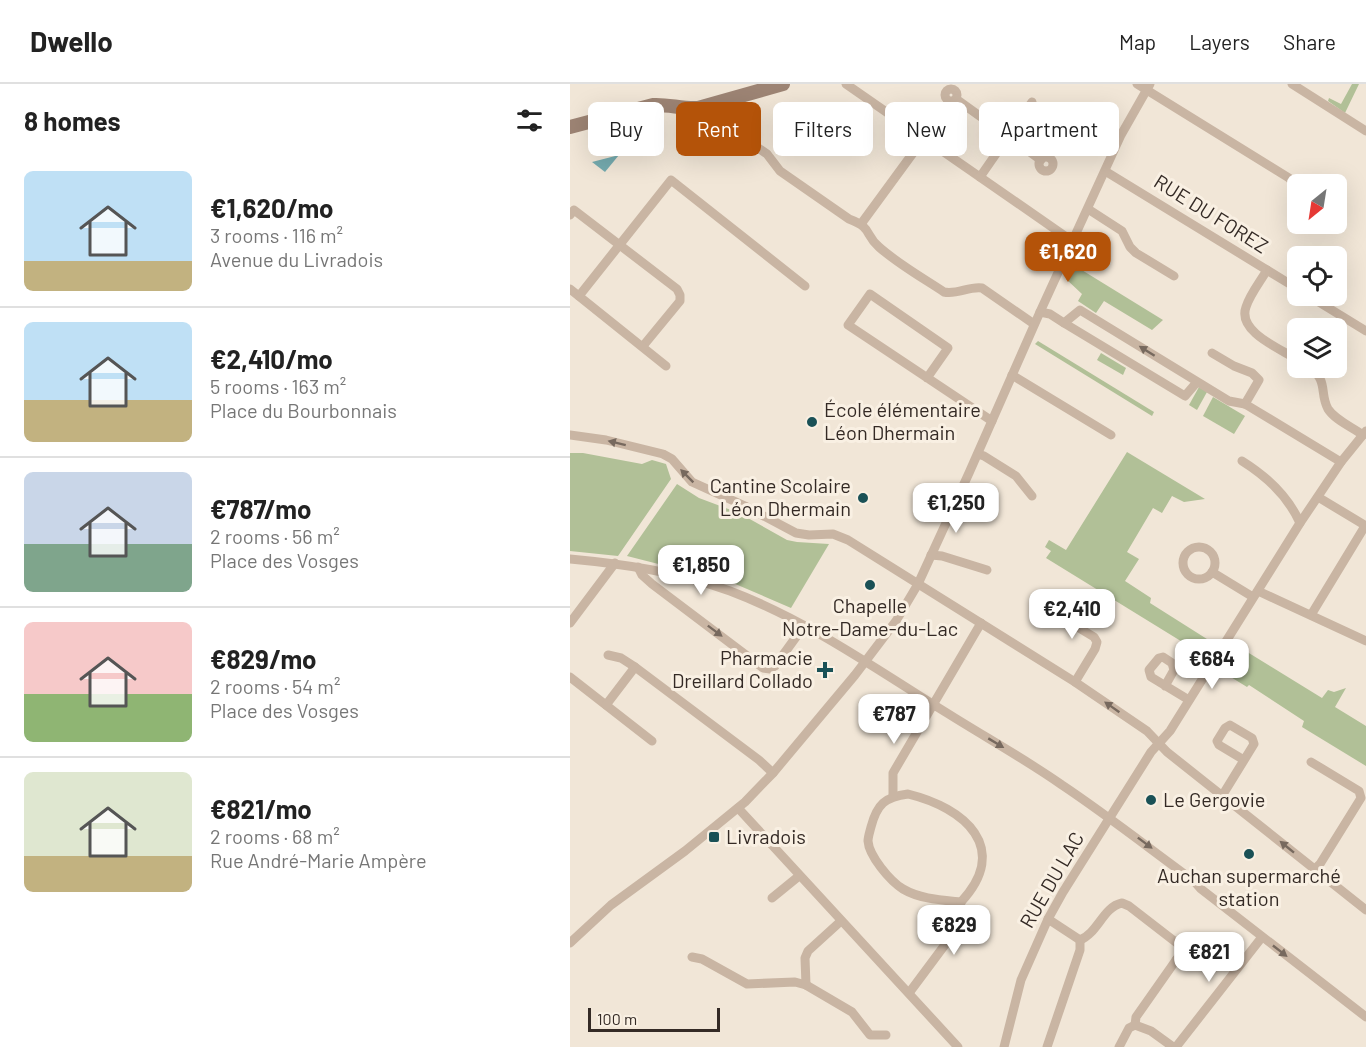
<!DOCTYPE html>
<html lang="en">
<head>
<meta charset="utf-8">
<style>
  body { margin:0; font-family:Barlow,sans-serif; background:#f2f2f2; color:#222; height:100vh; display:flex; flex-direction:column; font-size:22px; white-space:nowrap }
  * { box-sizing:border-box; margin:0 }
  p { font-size:20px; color:#767676 }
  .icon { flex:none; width:33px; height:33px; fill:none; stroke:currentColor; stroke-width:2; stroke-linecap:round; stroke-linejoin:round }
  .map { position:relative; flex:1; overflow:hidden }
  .panel { display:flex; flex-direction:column; background:#fff; width:570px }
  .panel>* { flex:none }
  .top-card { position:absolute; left:18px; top:18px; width:570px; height:54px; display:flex; gap:12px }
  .needle { width:39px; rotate:210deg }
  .controls { position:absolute; left:717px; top:90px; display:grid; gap:12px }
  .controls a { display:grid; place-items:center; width:60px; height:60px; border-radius:9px; background:#fff; box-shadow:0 6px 24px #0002; font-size:30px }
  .scale { position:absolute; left:18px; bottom:15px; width:132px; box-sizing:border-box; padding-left:6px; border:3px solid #342a25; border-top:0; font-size:16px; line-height:21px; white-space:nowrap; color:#342a25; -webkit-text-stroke:4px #f9f0e3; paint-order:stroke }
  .price { position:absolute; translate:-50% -51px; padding:0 14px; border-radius:12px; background:#fff; color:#222; font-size:20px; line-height:39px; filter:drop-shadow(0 2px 3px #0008) }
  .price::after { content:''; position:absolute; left:50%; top:36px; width:18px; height:14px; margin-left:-9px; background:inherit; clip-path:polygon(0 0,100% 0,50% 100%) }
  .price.active { background:#b45309; color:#fff }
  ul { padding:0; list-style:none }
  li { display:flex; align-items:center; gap:18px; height:150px; padding:0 24px }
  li+li { border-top:2px solid #e0e0e0 }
  li span { display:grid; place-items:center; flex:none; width:168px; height:120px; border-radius:9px; color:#555 }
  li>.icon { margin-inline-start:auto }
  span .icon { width:72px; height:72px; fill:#fffc; stroke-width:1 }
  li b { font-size:26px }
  h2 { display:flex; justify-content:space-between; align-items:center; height:72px; padding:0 24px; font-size:26px }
  .pill { padding:0 21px; border-radius:9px; background:#fff; box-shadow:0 6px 24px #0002; font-size:21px; line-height:54px }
  .pill.active { background:#b45309; color:#fff }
  header { display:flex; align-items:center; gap:36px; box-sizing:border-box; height:84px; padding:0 30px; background:#fff; border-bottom:2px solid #e0e0e0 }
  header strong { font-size:28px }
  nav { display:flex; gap:33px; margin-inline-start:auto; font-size:21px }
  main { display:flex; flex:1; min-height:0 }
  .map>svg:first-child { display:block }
  .green { fill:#b1c097 }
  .water { fill:#75abaf }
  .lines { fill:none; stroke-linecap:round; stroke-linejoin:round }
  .minor { stroke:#c9b5a3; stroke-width:9 }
  .secondary { stroke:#9d8474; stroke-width:14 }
  .oneway { fill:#77695e }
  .poi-dot { fill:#1a5156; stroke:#f9f0e3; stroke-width:2 }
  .labels { text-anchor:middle; stroke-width:6; stroke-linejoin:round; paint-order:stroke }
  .street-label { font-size:20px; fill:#342a25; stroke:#f9f0e3 }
  .poi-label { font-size:20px; fill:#342a25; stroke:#f9f0e3; text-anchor:start }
</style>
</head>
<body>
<header>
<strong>Dwello</strong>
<nav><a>Map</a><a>Layers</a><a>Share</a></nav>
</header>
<main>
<section class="panel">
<h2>8 homes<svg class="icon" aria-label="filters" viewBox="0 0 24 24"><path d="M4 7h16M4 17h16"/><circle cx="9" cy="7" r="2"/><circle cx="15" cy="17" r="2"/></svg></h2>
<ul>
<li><span style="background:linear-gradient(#bfe0f5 75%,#c2b280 0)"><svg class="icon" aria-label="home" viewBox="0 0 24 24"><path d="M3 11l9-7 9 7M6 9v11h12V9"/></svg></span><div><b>€1,620/mo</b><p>3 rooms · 116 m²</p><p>Avenue du Livradois</p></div></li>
<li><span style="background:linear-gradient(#bfe0f5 65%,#c2b280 0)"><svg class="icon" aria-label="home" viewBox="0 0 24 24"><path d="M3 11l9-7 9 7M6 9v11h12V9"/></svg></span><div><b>€2,410/mo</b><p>5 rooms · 163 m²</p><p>Place du Bourbonnais</p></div></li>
<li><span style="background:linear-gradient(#c9d6e8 60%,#7fa58c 0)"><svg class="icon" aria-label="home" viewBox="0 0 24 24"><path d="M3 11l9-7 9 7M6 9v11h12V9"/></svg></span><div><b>€787/mo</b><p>2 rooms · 56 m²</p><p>Place des Vosges</p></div></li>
<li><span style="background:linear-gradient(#f6c9c9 60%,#8fb573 0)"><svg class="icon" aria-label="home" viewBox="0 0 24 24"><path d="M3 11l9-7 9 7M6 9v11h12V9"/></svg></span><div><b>€829/mo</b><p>2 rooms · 54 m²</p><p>Place des Vosges</p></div></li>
<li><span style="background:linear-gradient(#dfe7d0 70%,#c2b280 0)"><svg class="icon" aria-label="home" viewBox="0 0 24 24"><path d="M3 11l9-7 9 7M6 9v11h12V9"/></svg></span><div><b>€821/mo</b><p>2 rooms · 68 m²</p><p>Rue André-Marie Ampère</p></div></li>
</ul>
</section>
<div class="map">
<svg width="796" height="963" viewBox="0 0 796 963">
  <rect width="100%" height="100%" fill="#f1e6d7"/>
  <g class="green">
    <path d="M782,0H789L775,29L758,17L759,14L771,20Z"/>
    <path d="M502,180L593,236L582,246L534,217L526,229L508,217L512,210L496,195Z"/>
    <path d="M468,257L584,328L582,332L465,260Z"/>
    <path d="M531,269L556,284L553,291L527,276Z"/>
    <path d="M629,303L637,308L627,326L619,321Z"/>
    <path d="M643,313L675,332L664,350L633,332Z"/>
    <path d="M557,368L635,415L614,418L602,412L592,429L583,424L557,468L569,475L555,497L581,514L580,519L648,562L640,575L476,474L481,467L475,463L479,456L496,466Z"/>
    <path d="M0,369H13L72,380L82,376L96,380L101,395L48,472L0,467Z"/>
    <path d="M107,400L129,414L169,429L217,456L227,458L259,460L221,524L163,499L57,472Z"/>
    <path d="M661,558L752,614L758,606L764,608L776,604L765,623L796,642V682L732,643L734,637L679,601L677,603L646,584Z"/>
  </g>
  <path class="water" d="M49,71L35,88L22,78Z"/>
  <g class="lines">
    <g class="minor">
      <path d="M276,0L502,157"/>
      <path d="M567,0L719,94L728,105"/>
      <path d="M722,0L796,47"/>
      <circle cx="381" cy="11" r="6"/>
      <path d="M386,15L471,76"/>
      <path d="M145,34L197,70L210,87L279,135C303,144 294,150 309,163C328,180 353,194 374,208C387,211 399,202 412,204L464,240"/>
      <circle cx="476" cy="80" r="7"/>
      <path d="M535,87L728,205"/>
      <path d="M410,93L462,18"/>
      <path d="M518,125L552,147L560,163L566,169L604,192"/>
      <path d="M0,131L4,126L107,205L110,211V217L73,262"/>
      <path d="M291,140L354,54"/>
      <path d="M697,186C690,198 680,210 676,223C667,248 711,265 728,276"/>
      <path d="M0,205L96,282"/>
      <path d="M9,212L101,96L235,202"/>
      <path d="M739,212L796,247"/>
      <path d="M470,228L480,230L494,239"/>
      <path d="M642,269L664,282L682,289L689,296L675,320"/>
      <path d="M739,284C759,296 749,309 758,325C765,336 782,343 793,351"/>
      <path d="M442,291L541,351"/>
      <path d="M357,294L378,264L300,210L278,241L422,337"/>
      <path d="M627,298L615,312L494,239L510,226L659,317L675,320L771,378"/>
      <path d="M0,351L36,356L93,370L102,375L122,398L175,422L226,449L239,451L263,450L278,456L505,598L577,647L597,668L631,695L796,826"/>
      <path d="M408,370L414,372L446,392L462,412"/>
      <path d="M672,377C696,392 718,412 730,439"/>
      <path d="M748,413L796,442"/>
      <circle cx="629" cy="479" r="16"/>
      <path d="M361,471L372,472L417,486"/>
      <path d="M0,475C54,480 108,488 160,507C237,536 306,585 377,629C415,653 455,675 492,701C537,731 580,765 624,797L631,805L796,933"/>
      <path d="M68,483L72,491L82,500L193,584L200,585L205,582L234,542"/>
      <path d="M642,488L683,513"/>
      <path d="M688,507L796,557"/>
      <path d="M471,521L524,553L527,558L525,565L505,598"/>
      <path d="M741,531L795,442"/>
      <path d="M0,539L45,479"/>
      <path d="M38,571L51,574L65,583"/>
      <path d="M0,593L82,657"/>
      <path d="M595,602L604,586L602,579L593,573L589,574L579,586L581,593L619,616"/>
      <path d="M36,621L65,583L189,676L203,689"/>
      <path d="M741,678L789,707L791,714L750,780L745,785"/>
      <path d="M338,710C395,724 441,764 391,818C371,816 350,815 333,805C320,797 299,772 298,757C298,753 300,747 301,743C307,720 315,713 338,710Z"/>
      <path d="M323,712V689L411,539"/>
      <path d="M652,712L684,660L682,654L660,641L655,644L647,657L649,661L674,676"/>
      <path d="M168,724L388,963"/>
      <path d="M202,814L229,792"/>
      <path d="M478,835L510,856"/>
      <path d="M510,856C528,849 533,823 552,819L559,822L612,863L611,869L566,933L565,941"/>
      <path d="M0,859L41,821L115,767L175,718L203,689L285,591L326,537L348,500L399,389L470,228L551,51L580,0"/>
      <path d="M122,873L132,875L177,900L225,898L236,901L282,928L300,951H316"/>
      <path d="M606,876L622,877L627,871L624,863H612"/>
      <path d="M236,901L235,874L238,867L271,837"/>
      <path d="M339,909L377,858L388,837L391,818"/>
      <path d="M434,963L451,896L478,835L493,808L581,668L600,647L730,439L771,378L796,347"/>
      <path d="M477,963L510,866V856"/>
      <path d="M549,963L559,944L565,941L581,947L603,963"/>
      <path d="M606,963L692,853"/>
    </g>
    <path class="secondary" d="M0,43L83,21C98,20 112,25 128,24L213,0"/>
  </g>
  <defs><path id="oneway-solid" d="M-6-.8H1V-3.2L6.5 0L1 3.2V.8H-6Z" transform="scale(1.5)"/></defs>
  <g class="oneway">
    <use href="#oneway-solid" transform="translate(577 267) rotate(-148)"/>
    <use href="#oneway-solid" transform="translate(47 359) rotate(-166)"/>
    <use href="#oneway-solid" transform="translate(117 392) rotate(-135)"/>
    <use href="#oneway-solid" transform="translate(145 547) rotate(37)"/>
    <use href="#oneway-solid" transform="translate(542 623) rotate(-145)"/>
    <use href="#oneway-solid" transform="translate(426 659) rotate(31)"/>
    <use href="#oneway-solid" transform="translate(575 759) rotate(37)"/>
    <use href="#oneway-solid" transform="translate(717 763) rotate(-141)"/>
    <use href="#oneway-solid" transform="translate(710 867) rotate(38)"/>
  </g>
  <g class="poi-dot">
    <circle cx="242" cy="338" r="6"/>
    <circle cx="293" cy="414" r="6"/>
    <circle cx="300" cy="501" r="6"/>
    <path d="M252 577h6v6h6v6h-6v6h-6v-6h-6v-6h6z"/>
    <circle cx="581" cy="716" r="6"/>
    <rect x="138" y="747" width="12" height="12" rx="3"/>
    <circle cx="679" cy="770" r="6"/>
  </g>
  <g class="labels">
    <g class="street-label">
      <text transform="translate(641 130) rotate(32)" y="7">RUE DU FOREZ</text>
      <text transform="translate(482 796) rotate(-60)" y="7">RUE DU LAC</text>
    </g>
    <g class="poi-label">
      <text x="254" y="333">École élémentaire<tspan x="254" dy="23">Léon Dhermain</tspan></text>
      <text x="281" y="409" text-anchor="end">Cantine Scolaire<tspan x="281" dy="23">Léon Dhermain</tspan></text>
      <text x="300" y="529" text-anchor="middle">Chapelle<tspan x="300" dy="23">Notre-Dame-du-Lac</tspan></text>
      <text x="243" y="581" text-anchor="end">Pharmacie<tspan x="243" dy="23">Dreillard Collado</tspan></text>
      <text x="593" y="723">Le Gergovie</text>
      <text x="156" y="760">Livradois</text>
      <text x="679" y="799" text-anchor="middle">Auchan supermarché<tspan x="679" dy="23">station</tspan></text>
    </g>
  </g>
</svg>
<div class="controls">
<a><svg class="needle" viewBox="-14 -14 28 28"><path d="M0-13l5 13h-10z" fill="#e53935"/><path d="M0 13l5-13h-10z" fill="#767676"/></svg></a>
<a><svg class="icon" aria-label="locate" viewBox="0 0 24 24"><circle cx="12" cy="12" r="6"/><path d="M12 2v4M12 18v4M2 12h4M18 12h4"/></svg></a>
<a><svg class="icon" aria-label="layers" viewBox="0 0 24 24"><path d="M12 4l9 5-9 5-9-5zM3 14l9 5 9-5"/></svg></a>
</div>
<div class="scale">100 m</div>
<b class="price active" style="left:498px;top:199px">€1,620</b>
<b class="price" style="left:386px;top:450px">€1,250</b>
<b class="price" style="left:131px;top:512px">€1,850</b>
<b class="price" style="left:502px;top:556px">€2,410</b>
<b class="price" style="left:642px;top:606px">€684</b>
<b class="price" style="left:324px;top:661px">€787</b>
<b class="price" style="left:384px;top:872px">€829</b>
<b class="price" style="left:639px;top:899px">€821</b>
<div class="top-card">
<a class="pill">Buy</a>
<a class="pill active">Rent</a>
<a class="pill">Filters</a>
<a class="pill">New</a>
<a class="pill">Apartment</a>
</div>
</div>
</main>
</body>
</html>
